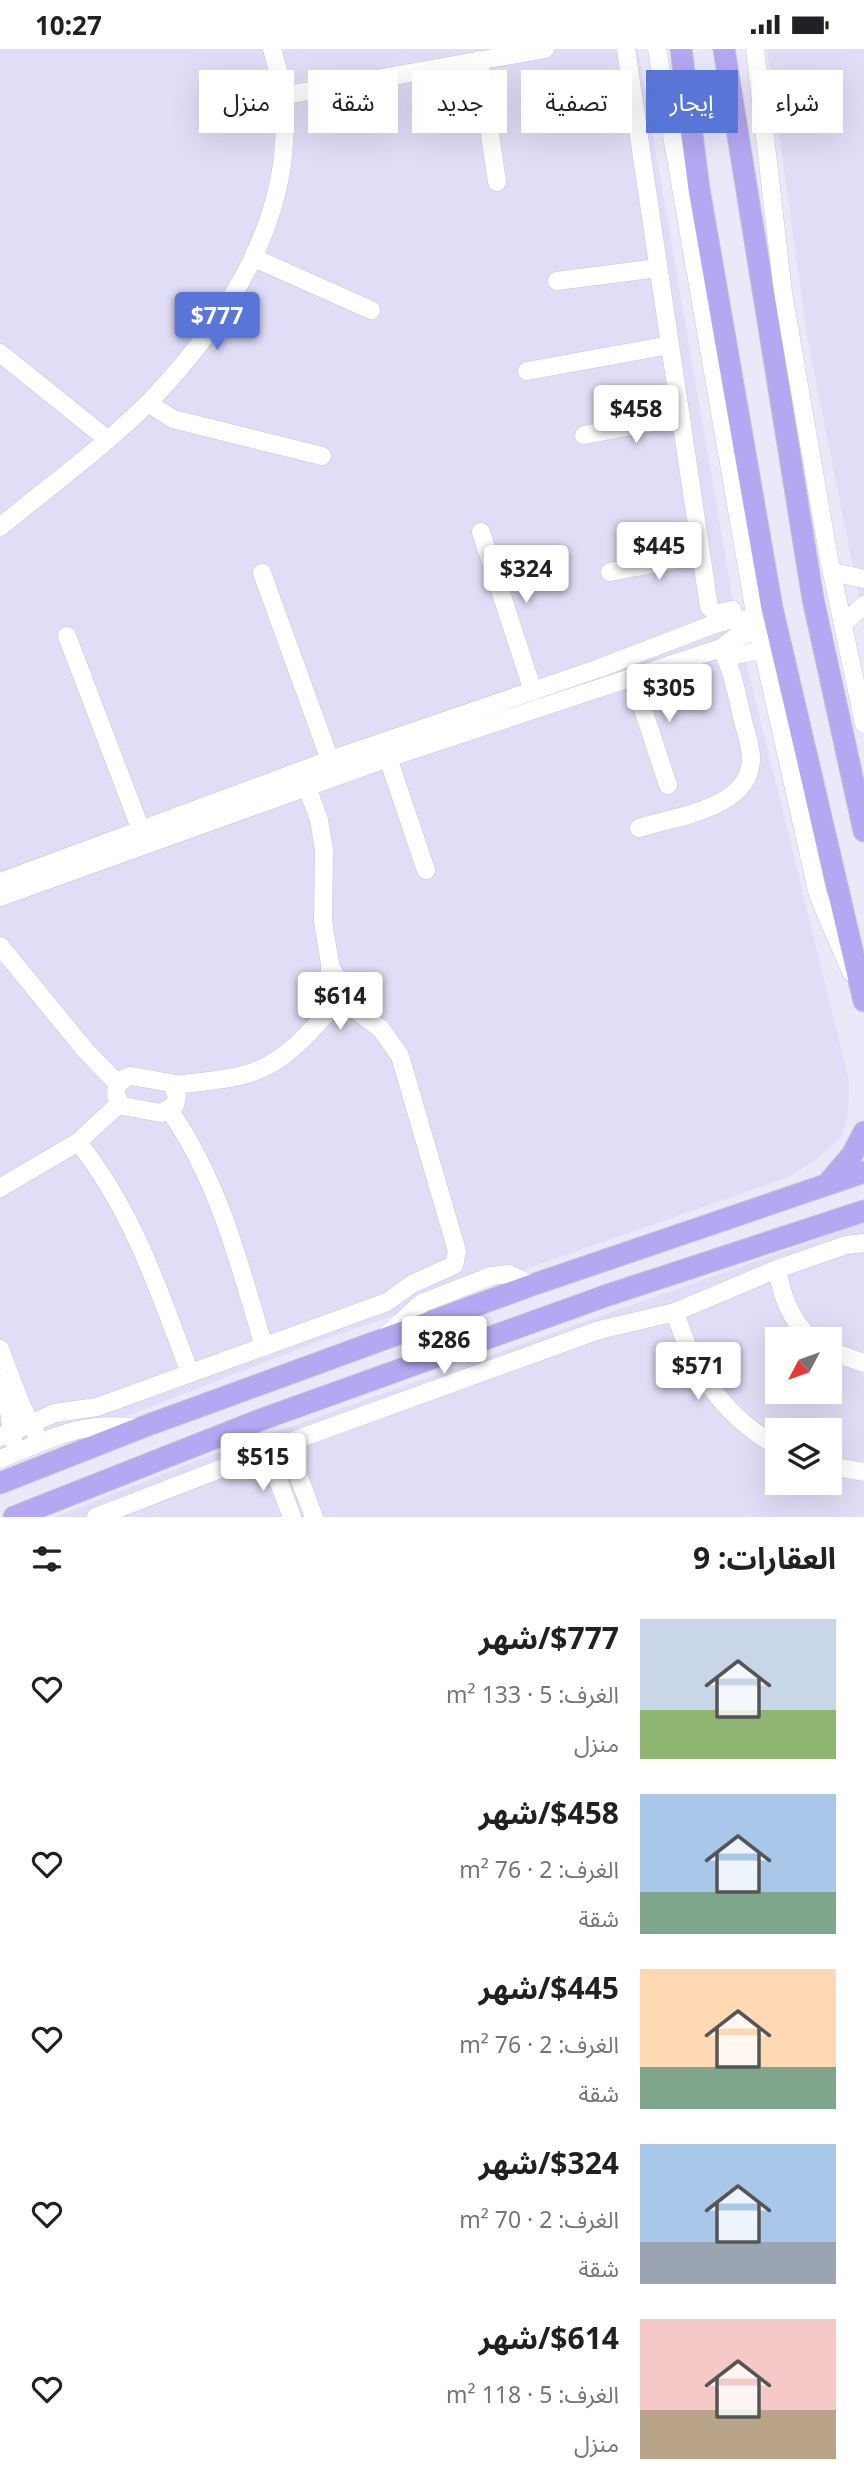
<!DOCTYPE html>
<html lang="ar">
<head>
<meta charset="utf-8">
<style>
  body { margin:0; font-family:"Noto Sans","Noto Sans Arabic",sans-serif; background:#f2f2f2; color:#202124; direction:rtl; height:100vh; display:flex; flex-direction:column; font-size:26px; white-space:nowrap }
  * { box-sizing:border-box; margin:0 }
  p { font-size:23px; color:#757577 }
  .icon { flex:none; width:38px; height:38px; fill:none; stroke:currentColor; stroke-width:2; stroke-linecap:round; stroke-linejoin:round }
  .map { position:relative; height:1468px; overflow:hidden; direction:ltr }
  .drawer { display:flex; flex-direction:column; background:#fff; flex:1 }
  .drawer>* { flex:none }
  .top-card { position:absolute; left:21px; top:21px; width:822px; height:63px; direction:rtl; display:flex; gap:14px }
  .needle { width:46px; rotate:229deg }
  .fabs { position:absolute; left:765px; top:1278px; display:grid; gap:14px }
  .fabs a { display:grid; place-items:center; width:77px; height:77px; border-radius:0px; background:#fff; box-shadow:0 7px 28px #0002; font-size:35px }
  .price { position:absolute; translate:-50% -60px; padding:0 16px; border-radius:7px; background:#fff; color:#222; font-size:23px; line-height:46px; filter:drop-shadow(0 2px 4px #0008) }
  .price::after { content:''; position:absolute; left:50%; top:42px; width:21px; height:16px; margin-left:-10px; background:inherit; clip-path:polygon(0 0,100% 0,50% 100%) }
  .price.selected { background:#5975d8; color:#fff }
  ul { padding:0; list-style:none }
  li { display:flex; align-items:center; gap:21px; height:175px; padding:0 28px }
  li span { display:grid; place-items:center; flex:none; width:196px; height:140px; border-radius:0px; color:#555 }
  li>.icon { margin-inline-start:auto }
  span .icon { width:84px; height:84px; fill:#fffc; stroke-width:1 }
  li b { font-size:30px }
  h2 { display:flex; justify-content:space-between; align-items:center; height:84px; padding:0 28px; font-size:30px }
  .tag { padding:0 24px; border-radius:0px; background:#fff; box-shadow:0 7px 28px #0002; font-size:24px; line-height:63px }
  .tag.selected { background:#5975d8; color:#fff }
  .status { display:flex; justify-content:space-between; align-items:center; height:49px; padding:0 35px; background:#fff; direction:ltr }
  .status svg { height:19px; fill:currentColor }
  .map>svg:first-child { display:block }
  .residential { fill:#e0ddf6; fill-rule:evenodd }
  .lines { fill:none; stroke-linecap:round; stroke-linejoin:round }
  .minor-casing { stroke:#c7c7e0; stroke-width:19 }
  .major-casing { stroke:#c6c7d2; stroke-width:23 }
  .minor { stroke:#fff; stroke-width:18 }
  .major { stroke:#b5a7f2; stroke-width:21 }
</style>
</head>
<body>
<div class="status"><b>10:27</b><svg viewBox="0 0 49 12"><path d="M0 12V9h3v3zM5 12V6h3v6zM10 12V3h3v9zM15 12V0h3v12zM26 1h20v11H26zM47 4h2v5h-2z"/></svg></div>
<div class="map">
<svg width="864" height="1468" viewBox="0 0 864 1468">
  <rect width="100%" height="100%" fill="#ebe8fa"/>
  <g class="residential">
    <path d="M0,0H638L738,581L849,1031L848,1062L842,1087L816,1111L788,1128L317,1293L0,1416Z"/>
    <path d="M767,0H864V573L808,292Z"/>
    <path d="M864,1174V1468H55L193,1413L434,1326ZM777,1290H830V1342H777ZM777,1381H830V1433H777Z"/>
  </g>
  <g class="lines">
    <g class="minor-casing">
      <g id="minor">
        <path d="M626,0L709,558L716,565L732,561"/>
        <path d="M657,0L756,570L818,846L851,923"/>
        <path d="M755,0L783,244L829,510L864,675"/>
        <path d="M479,11L497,133"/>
        <path d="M281,47L545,0"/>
        <path d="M254,209L371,261"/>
        <path d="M557,232L658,219"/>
        <path d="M0,304L107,390"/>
        <path d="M527,322L670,296"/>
        <path d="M148,354L173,370L322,407"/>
        <path d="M584,386L681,368"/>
        <path d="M0,478C50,437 104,398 150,352C240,259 315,133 272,0"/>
        <path d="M481,483L533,642"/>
        <path d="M610,523L701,506"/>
        <path d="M833,523L864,530"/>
        <path d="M262,524L330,711"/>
        <path d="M843,575L864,556"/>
        <path d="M67,587L141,781"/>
        <path d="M721,599L736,606L762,601"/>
        <path d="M632,627L668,736"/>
        <path d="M388,709L426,821"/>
        <path d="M307,738L319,771L324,801L323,872L330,915V945"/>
        <path d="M639,779C676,767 751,760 751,709C751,697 746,683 743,672C737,646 733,622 721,599"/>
        <path d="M0,833L330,711L597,620L712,576L730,571L756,570"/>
        <path d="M0,848L388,709L721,599L736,588L759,582"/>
        <path d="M0,897L86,1002L118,1035"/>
        <path d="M331,919L346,944"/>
        <path d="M131,1027L171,1034L177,1047L175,1056L161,1064L123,1057C111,1046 116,1031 131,1027Z"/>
        <path d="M174,1036C258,1027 272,1026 330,961"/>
        <path d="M170,1062C219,1133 240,1216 264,1298"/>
        <path d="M78,1093C133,1162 159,1242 190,1324"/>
        <path d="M0,1139L78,1093L120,1054"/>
        <path d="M777,1220C782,1247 790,1270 811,1290"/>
        <path d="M675,1263C692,1319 724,1368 777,1397"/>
        <path d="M382,1290L422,1254L491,1227L509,1225L532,1236"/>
        <path d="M0,1300L22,1358L36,1385"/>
        <path d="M830,1302L864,1314"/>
        <path d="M0,1336L9,1362L13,1391"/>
        <path d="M0,1388L55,1364L97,1358L387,1253L412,1235L454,1216L457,1202L400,1007L381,980L349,956"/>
        <path d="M298,1390V1426L314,1468"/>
        <path d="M260,1404L275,1423L292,1468"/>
        <path d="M0,1410C54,1389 80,1371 140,1379"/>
        <path d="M830,1417L864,1423"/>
        <path d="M96,1468L298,1390L599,1281L675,1263L777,1220L846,1196L864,1194"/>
      </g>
    </g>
    <g class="major-casing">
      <g id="major">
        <path d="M681,0L699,140L772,559L864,952"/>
        <path d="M724,0L813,550L864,782"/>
        <path d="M829,1133L852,1106L864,1083"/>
        <path d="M0,1434L140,1379L532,1236L864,1123"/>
        <path d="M14,1468L260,1371L605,1247L864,1162"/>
      </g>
    </g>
    <use href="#minor" class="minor"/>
    <use href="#major" class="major"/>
  </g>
</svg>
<div class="fabs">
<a><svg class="needle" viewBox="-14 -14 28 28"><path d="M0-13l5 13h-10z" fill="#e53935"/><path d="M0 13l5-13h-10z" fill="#757577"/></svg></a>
<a><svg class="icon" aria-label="layers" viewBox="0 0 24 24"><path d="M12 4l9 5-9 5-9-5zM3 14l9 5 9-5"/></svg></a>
</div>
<b class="price selected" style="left:217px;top:303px">$777</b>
<b class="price" style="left:636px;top:396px">$458</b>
<b class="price" style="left:659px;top:533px">$445</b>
<b class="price" style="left:526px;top:556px">$324</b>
<b class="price" style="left:669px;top:675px">$305</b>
<b class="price" style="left:340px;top:983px">$614</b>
<b class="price" style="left:444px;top:1327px">$286</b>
<b class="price" style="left:698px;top:1353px">$571</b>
<b class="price" style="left:263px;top:1444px">$515</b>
<div class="top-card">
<a class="tag">شراء</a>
<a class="tag selected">إيجار</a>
<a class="tag">تصفية</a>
<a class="tag">جديد</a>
<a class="tag">شقة</a>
<a class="tag">منزل</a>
</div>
</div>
<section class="drawer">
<h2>العقارات: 9<svg class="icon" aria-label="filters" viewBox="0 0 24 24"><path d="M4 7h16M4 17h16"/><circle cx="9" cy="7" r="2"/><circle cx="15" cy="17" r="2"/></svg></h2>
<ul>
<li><span style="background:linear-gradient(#c9d6e8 65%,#8fb573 0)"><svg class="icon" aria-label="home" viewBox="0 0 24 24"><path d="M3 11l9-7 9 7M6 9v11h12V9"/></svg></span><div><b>$777/شهر</b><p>الغرف: 5 · 133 m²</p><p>منزل</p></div><svg class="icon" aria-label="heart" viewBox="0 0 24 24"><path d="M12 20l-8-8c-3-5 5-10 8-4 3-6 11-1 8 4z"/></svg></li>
<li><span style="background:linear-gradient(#a9c7e8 70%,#7fa58c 0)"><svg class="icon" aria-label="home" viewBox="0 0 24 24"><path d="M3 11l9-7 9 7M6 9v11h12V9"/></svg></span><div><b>$458/شهر</b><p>الغرف: 2 · 76 m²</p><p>شقة</p></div><svg class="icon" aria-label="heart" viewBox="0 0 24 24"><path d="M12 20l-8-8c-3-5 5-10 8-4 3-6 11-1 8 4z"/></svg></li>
<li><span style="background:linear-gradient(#ffd9b3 70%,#7fa58c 0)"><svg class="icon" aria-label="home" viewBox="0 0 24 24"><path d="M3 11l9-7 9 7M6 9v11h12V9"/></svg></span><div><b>$445/شهر</b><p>الغرف: 2 · 76 m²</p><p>شقة</p></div><svg class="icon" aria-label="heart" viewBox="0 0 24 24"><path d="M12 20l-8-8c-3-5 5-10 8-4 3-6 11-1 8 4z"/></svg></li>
<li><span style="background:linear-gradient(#a9c7e8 70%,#9aa5b1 0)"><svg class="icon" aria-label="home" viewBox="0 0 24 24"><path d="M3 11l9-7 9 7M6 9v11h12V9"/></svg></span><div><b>$324/شهر</b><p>الغرف: 2 · 70 m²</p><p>شقة</p></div><svg class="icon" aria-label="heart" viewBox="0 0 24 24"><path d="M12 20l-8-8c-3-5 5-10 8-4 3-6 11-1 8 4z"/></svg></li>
<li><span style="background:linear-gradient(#f6c9c9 65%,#b9a48a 0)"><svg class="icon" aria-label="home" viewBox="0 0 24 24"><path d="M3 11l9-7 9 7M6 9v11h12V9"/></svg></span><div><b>$614/شهر</b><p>الغرف: 5 · 118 m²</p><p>منزل</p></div><svg class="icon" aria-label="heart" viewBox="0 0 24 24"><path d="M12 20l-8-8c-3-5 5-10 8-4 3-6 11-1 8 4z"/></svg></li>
</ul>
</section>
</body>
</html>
